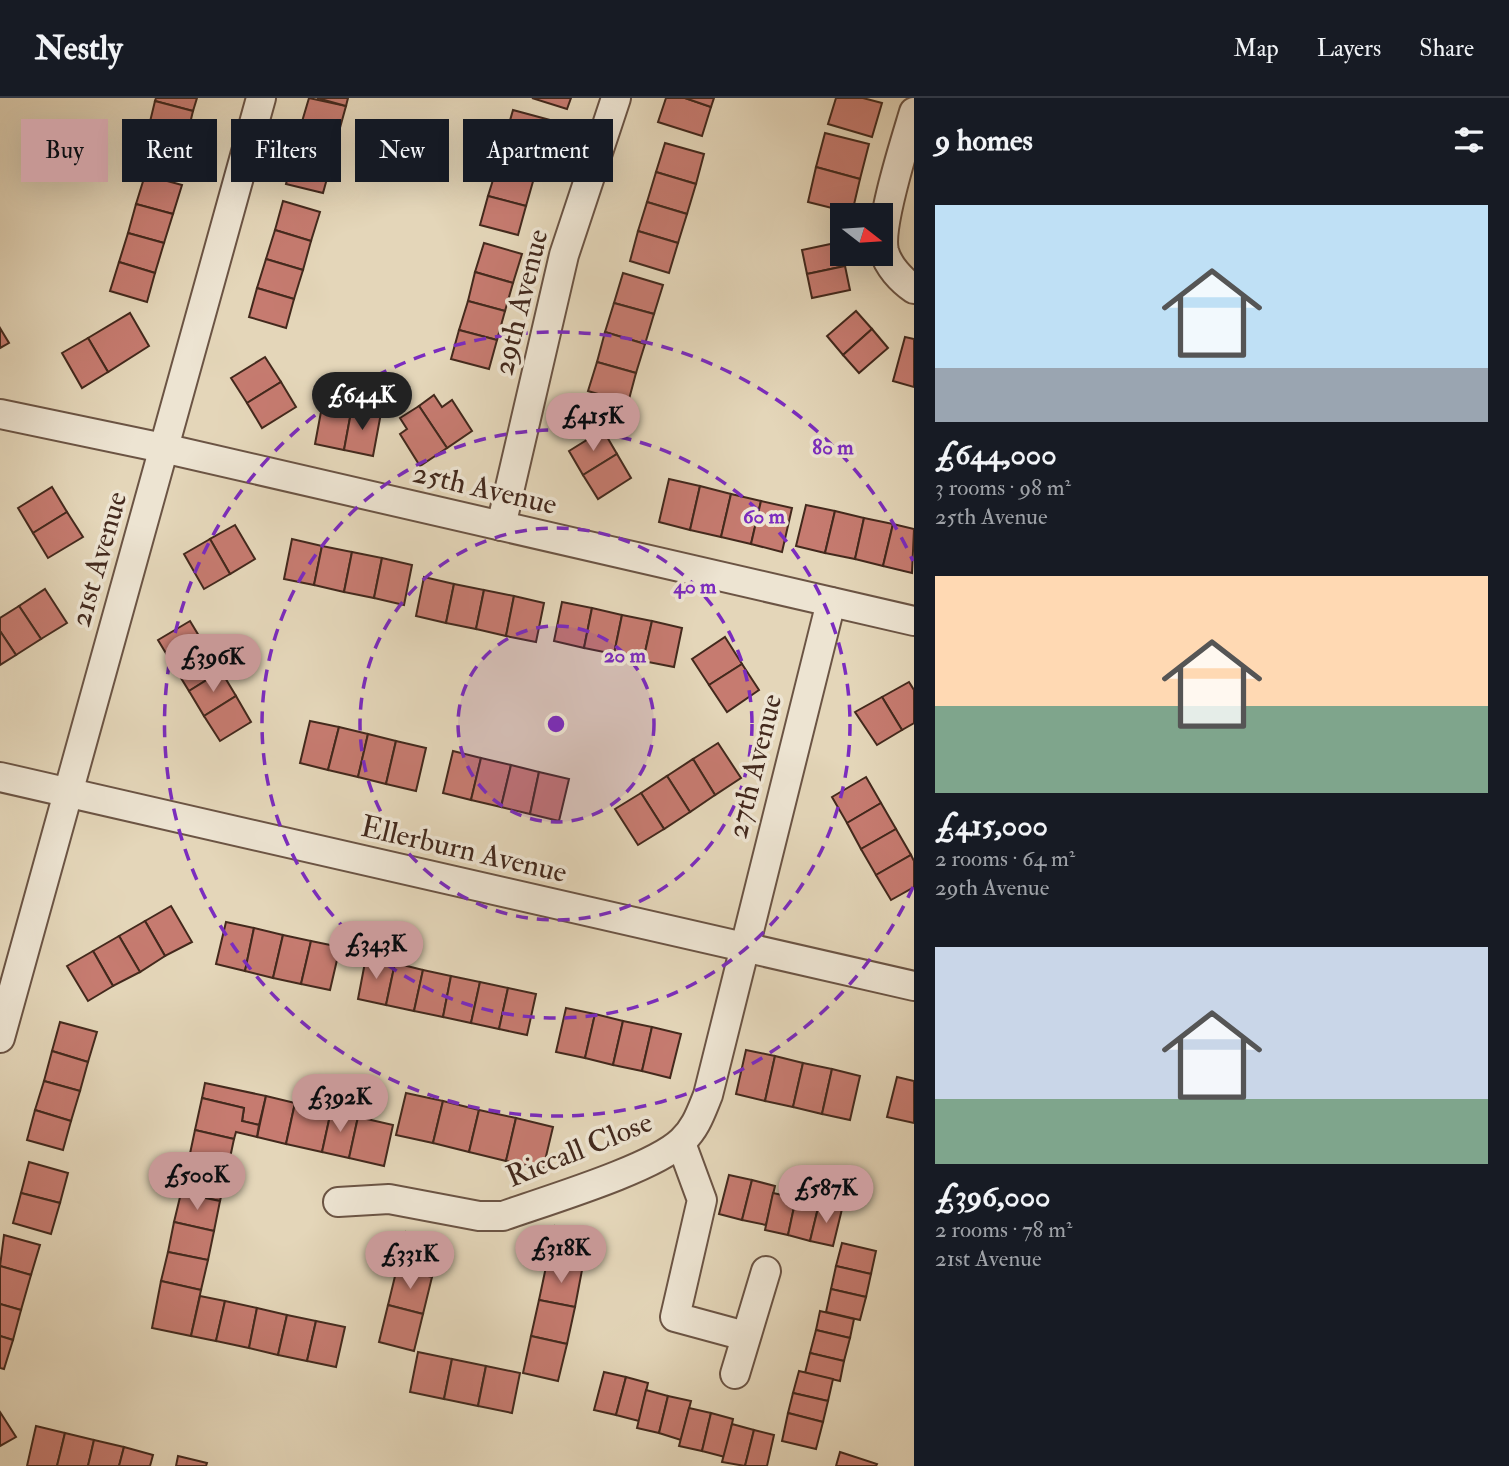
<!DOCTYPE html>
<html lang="en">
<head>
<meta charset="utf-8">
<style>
  body { margin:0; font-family:"IM FELL Double Pica",serif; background:#20242c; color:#f1f3f6; height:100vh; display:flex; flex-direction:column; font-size:26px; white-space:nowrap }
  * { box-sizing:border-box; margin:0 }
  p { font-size:23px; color:#9ea1a6 }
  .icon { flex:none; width:38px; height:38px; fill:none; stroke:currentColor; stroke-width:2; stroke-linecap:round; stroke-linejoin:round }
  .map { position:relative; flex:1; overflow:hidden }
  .details { display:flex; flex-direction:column; background:#171b24; width:595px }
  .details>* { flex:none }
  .top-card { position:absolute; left:21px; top:21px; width:665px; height:63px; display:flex; gap:14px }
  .needle { width:46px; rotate:107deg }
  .buttons { position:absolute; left:830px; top:105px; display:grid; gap:14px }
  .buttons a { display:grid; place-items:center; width:63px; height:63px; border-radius:0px; background:#171b24; box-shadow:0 7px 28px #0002; font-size:35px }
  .price { position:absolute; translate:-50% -60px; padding:0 16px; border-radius:24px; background:#c59692; color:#111; font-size:23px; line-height:46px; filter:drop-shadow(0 2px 4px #0008) }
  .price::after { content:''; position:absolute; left:50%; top:42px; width:21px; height:16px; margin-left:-10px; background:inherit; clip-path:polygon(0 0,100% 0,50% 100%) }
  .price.active { background:#222; color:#fff }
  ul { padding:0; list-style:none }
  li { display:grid; align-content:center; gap:14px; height:371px; padding:0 21px }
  li span { display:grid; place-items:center; height:217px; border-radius:0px; color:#555 }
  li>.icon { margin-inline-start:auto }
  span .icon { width:126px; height:126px; fill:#fffc; stroke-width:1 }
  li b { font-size:30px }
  h2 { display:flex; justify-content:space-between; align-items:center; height:84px; padding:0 21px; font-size:30px }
  .tag { padding:0 24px; border-radius:0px; background:#171b24; box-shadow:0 7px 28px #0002; font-size:24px; line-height:63px }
  .tag.active { background:#c59692; color:#111 }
  header { display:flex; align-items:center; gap:42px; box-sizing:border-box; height:98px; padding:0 35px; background:#171b24; border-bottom:2px solid #363941 }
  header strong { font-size:33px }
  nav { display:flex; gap:38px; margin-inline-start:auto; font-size:24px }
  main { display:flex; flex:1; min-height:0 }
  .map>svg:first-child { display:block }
  .building { fill:#c67b70; stroke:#43291d; stroke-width:2 }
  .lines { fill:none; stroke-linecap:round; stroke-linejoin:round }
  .minor-casing { stroke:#6b5444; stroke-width:32 }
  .minor { stroke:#ede4d2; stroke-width:28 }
  .ring { fill:none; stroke:#7b2cbf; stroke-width:3.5; stroke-dasharray:12 9 }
  .labels { text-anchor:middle; stroke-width:7; stroke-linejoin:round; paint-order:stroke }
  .street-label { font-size:30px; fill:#43291d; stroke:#ede4d2 }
  .centre { fill:#7b2cbf; stroke:#ede4d2; stroke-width:3.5 }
  .ring-label { font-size:21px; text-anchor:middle; font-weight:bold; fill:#7b2cbf; stroke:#ede4d2; stroke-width:7; stroke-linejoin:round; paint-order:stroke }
</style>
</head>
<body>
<header>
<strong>Nestly</strong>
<nav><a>Map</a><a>Layers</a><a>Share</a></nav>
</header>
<main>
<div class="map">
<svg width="914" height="1368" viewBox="0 0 914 1368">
  <rect width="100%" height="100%" fill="#e4d6b9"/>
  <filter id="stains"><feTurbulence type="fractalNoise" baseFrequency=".00286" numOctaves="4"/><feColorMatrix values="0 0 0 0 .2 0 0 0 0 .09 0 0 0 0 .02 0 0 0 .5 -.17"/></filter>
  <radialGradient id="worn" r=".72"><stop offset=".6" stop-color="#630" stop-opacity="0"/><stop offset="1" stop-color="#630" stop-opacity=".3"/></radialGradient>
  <g class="building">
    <path d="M156,0H197L193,13L155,3Z"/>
    <path d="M309,0L346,8L338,37L301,27Z"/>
    <path d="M317,0H348L346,8Z"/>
    <path d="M532,0H571L567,11Z"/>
    <path d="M666,0H685L711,9L702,38L658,24Z"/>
    <path d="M685,0H714L711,9Z"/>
    <path d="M836,0H863L882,5L872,39L828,26Z"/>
    <path d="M155,3L193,13L186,42L148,32Z"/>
    <path d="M513,12L550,22L542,51L505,40Z"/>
    <path d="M301,27L338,37L331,66L294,56Z"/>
    <path d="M148,32L186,42L178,71L141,61Z"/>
    <path d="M825,35L869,46L860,81L816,69Z"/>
    <path d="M505,40L542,51L534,80L497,69Z"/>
    <path d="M665,45L704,56L696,86L656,74Z"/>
    <path d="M294,56L331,66L323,95L286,86Z"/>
    <path d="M497,69L534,80L526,108L488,98Z"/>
    <path d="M816,69L860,81L852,115L808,104Z"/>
    <path d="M656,74L696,86L687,116L647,104Z"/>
    <path d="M145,77L182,87L173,116L136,106Z"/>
    <path d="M488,98L526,108L518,137L480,127Z"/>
    <path d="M283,103L320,114L311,143L275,132Z"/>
    <path d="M647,104L687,116L678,145L638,133Z"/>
    <path d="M136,106L173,116L164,145L128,135Z"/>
    <path d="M275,132L311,143L303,172L266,161Z"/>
    <path d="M638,133L678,145L669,175L630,163Z"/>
    <path d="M128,135L164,145L155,175L119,164Z"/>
    <path d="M840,144L845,168L807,176L802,152Z"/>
    <path d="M484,145L522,156L513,185L475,174Z"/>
    <path d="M266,161L303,172L294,201L257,190Z"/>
    <path d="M119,164L155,175L147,204L110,193Z"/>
    <path d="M845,168L850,192L812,200L807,176Z"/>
    <path d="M475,174L513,185L505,213L468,203Z"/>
    <path d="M623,175L663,187L654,216L614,205Z"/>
    <path d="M257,190L294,201L286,230L249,219Z"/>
    <path d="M468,203L505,213L497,242L459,232Z"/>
    <path d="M614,205L654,216L645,246L605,234Z"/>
    <path d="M856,213L872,231L843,257L827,238Z"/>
    <path d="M130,215L149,248L108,274L88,240Z"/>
    <path d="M0,230L9,245L0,250Z"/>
    <path d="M872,231L888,250L859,275L843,257Z"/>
    <path d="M459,232L497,242L489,271L451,261Z"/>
    <path d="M605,234L645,246L636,275L597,264Z"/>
    <path d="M905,239L914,241V289L893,283Z"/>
    <path d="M88,240L108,274L82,290L62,255Z"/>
    <path d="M265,259L281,284L247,305L231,280Z"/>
    <path d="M597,264L636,275L628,305L588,293Z"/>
    <path d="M281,284L296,309L262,330L247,305Z"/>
    <path d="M434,297L442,309L452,302L472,333L447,350L419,308Z"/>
    <path d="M323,303L352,309L344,352L315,346Z"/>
    <path d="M419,308L447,350L420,368L400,336L407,331L400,320Z"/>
    <path d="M352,309L381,315L373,358L344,352Z"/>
    <path d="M603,332L617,356L583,377L569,353Z"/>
    <path d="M617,356L631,380L598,401L583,377Z"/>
    <path d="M669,381L700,388L690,432L659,424Z"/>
    <path d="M700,388L731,396L721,439L690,432Z"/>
    <path d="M52,389L67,414L33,435L18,410Z"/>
    <path d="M731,396L761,403L751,446L721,439Z"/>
    <path d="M761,403L792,410L782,454L751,446Z"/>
    <path d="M806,407L835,413L825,455L796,448Z"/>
    <path d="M835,413L864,420L855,461L825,455Z"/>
    <path d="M67,414L83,439L48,460L33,435Z"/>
    <path d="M864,420L893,426L883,468L855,461Z"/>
    <path d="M893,426L914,431L912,475L883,468Z"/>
    <path d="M235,427L255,461L230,476L210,441Z"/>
    <path d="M210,441L230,476L204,491L184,456Z"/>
    <path d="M292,441L322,448L314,487L284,481Z"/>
    <path d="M322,448L352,454L344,494L314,487Z"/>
    <path d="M352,454L382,460L374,500L344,494Z"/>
    <path d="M382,460L412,467L404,507L374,500Z"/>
    <path d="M424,479L454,486L446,525L416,518Z"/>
    <path d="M454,486L484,492L476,531L446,525Z"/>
    <path d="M45,491L67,525L41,541L19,508Z"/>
    <path d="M484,492L514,498L506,538L476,531Z"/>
    <path d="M514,498L544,505L536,544L506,538Z"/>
    <path d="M562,504L592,510L584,550L554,543Z"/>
    <path d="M19,508L41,541L16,557L0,533V520Z"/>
    <path d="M592,510L622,517L614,556L584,550Z"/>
    <path d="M622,517L652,523L643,563L614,556Z"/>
    <path d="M190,523L205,548L173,567L158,542Z"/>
    <path d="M652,523L682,530L674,569L643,563Z"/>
    <path d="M0,533L16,557L0,567Z"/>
    <path d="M725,539L742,566L709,587L692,561Z"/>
    <path d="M205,548L221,573L189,593L173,567Z"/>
    <path d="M742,566L759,592L727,614L709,587Z"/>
    <path d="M221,573L236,598L204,618L189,593Z"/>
    <path d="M909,584L914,592V625L902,632L882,599Z"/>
    <path d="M236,598L251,624L220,643L204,618Z"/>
    <path d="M882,599L902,632L877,647L855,614Z"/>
    <path d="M310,623L339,629L328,672L300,665Z"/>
    <path d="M339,629L368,636L358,679L328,672Z"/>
    <path d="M368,636L396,643L386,686L358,679Z"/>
    <path d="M396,643L426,650L416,693L386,686Z"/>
    <path d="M718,645L741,680L715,697L693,661Z"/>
    <path d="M453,653L481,660L471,702L443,695Z"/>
    <path d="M481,660L511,667L501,709L471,702Z"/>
    <path d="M693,661L715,697L690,714L667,678Z"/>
    <path d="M511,667L539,674L530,716L501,709Z"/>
    <path d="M539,674L569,681L559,723L530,716Z"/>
    <path d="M667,678L690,714L664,731L641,695Z"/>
    <path d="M866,679L881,705L847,725L832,699Z"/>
    <path d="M641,695L664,731L638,747L615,711Z"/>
    <path d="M881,705L896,731L861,751L847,725Z"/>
    <path d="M896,731L911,757L876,777L861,751Z"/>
    <path d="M911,757L914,763V789L891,802L876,777Z"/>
    <path d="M171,808L192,844L165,858L145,823Z"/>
    <path d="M145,823L165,858L140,874L119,838Z"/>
    <path d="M226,824L254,830L245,873L216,866Z"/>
    <path d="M254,830L283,837L273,880L245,873Z"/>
    <path d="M283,837L311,843L301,886L273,880Z"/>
    <path d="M119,838L140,874L113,888L93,853Z"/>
    <path d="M311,843L340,849L330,892L301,886Z"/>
    <path d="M93,853L113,888L88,903L67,868Z"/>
    <path d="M366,859L395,865L386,907L358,901Z"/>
    <path d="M395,865L423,872L414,913L386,907Z"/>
    <path d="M423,872L451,878L443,919L414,913Z"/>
    <path d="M451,878L480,884L471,925L443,919Z"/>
    <path d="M480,884L508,890L499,931L471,925Z"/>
    <path d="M508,890L536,896L527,937L499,931Z"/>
    <path d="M566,910L595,916L585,960L556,954Z"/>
    <path d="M595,916L623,923L613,967L585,960Z"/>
    <path d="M623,923L652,929L642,973L613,967Z"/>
    <path d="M60,924L97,934L88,964L52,953Z"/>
    <path d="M652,929L681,936L670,980L642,973Z"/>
    <path d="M746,952L775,958L765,1003L736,996Z"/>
    <path d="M52,953L88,964L80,993L44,983Z"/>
    <path d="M775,958L803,965L793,1009L765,1003Z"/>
    <path d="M803,965L832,971L822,1016L793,1009Z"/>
    <path d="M832,971L860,978L850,1022L822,1016Z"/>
    <path d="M897,979L914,983V1025L887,1019Z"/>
    <path d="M44,983L80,993L71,1023L35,1012Z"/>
    <path d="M205,985L266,998L259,1027L242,1023L244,1010L202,1000Z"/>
    <path d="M406,995L443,1003L433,1045L396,1037Z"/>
    <path d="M266,998L295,1005L286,1046L257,1039Z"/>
    <path d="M202,1000L244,1010L242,1023L259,1027L257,1039L236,1034L234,1041L195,1032Z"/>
    <path d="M443,1003L479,1012L469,1054L433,1045Z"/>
    <path d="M295,1005L331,1013L322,1054L286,1046Z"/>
    <path d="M35,1012L71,1023L63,1052L27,1042Z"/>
    <path d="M479,1012L516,1020L506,1063L469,1054Z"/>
    <path d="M331,1013L358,1019L349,1060L322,1054Z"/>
    <path d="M358,1019L393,1027L384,1068L349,1060Z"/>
    <path d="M516,1020L553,1029L543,1071L506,1063Z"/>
    <path d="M195,1032L234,1041L227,1074L188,1065Z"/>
    <path d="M29,1064L68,1075L60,1105L21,1095Z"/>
    <path d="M188,1065L227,1074L220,1103L181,1095Z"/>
    <path d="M729,1077L752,1082L742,1122L719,1116Z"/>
    <path d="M752,1082L775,1088L766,1127L742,1122Z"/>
    <path d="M21,1095L60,1105L51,1136L13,1125Z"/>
    <path d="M181,1095L220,1103L214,1133L174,1124Z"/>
    <path d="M773,1095L796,1100L788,1137L765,1132Z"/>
    <path d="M796,1100L819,1106L810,1143L788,1137Z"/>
    <path d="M819,1106L842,1111L833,1148L810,1143Z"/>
    <path d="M174,1124L214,1133L208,1162L168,1154Z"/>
    <path d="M555,1128L591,1135L582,1172L547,1164Z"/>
    <path d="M406,1134L441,1142L432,1179L397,1170Z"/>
    <path d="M4,1137L40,1147L31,1177L0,1168Z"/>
    <path d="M842,1145L876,1153L871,1176L836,1168Z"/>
    <path d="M168,1154L208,1162L201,1192L161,1183Z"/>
    <path d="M547,1164L582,1172L575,1209L539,1202Z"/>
    <path d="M0,1168L31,1177L21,1212L0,1206Z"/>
    <path d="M836,1168L871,1176L866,1199L831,1191Z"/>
    <path d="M397,1170L432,1179L423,1216L388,1207Z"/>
    <path d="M161,1183L201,1192L191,1238L152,1230Z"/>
    <path d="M831,1191L866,1199L860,1222L826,1214Z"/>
    <path d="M200,1198L225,1203L216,1243L191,1238Z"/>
    <path d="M539,1202L575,1209L567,1246L531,1238Z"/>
    <path d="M225,1203L257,1210L249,1250L216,1243Z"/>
    <path d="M0,1206L21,1212L13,1242L0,1238Z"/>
    <path d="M388,1207L423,1216L414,1253L379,1244Z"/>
    <path d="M257,1210L287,1217L278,1257L249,1250Z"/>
    <path d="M820,1213L854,1221L850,1240L816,1232Z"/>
    <path d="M287,1217L316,1223L307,1263L278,1257Z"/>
    <path d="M316,1223L345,1229L336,1269L307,1263Z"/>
    <path d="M816,1232L850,1240L844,1263L810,1255Z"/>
    <path d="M0,1238L13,1242L4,1271L0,1270Z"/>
    <path d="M531,1238L567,1246L558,1283L523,1275Z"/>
    <path d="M418,1254L452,1261L444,1301L410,1294Z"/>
    <path d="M810,1255L844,1263L840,1283L805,1275Z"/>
    <path d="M452,1261L486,1268L478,1308L444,1301Z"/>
    <path d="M486,1268L520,1275L512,1315L478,1308Z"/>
    <path d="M799,1273L833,1281L828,1303L793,1295Z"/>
    <path d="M604,1274L626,1279L616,1317L594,1312Z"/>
    <path d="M626,1279L648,1285L639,1323L616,1317Z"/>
    <path d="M646,1292L668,1298L659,1335L637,1330Z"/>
    <path d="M793,1295L828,1303L823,1324L788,1315Z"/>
    <path d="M668,1298L691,1303L681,1342L659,1335Z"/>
    <path d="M689,1310L711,1315L702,1353L679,1348Z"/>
    <path d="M0,1314L16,1339L0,1348Z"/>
    <path d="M711,1315L733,1321L725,1359L702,1353Z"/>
    <path d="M788,1315L823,1324L816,1351L782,1343Z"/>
    <path d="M732,1326L754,1332L745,1368L722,1364Z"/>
    <path d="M36,1328L65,1335L57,1368H27Z"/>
    <path d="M754,1332L774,1337L767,1368H745Z"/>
    <path d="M65,1335L94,1342L88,1368H57Z"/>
    <path d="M94,1342L124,1349L119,1368H88Z"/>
    <path d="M124,1349L153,1357L150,1368H119Z"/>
    <path d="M840,1354L877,1366L876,1368H836Z"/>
    <path d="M178,1358L207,1365L206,1368H176Z"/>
  </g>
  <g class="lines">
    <g class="minor-casing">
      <g id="minor">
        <path d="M914,14C906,41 878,128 884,153C888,168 901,182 914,191"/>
        <path d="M0,316L163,350L914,523"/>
        <path d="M501,428L564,157L616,0"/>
        <path d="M0,679L914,888"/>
        <path d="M0,940L261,0"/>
        <path d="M681,1045L702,1102L675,1219L745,1238"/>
        <path d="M338,1104L389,1101L479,1118H503C545,1103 653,1071 682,1043C696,1030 701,1014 708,997L831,504"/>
        <path d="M735,1276L766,1173"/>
      </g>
    </g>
    <use href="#minor" class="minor"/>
  </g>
  <circle cx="556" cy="626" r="98" fill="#7b2cbf" fill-opacity=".12"/>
  <g class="ring">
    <circle cx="556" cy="626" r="98"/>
    <circle cx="556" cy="626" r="196"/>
    <circle cx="556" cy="626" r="294"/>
    <path d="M913 789A392 392 0 1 1 913 463"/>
  </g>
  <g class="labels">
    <g class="street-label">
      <text transform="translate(520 204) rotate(-76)" y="10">29th Avenue</text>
      <text transform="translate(485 390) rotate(13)" y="10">25th Avenue</text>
      <text transform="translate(98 461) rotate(-74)" y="10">21st Avenue</text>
      <text transform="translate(754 668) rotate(-76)" y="10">27th Avenue</text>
      <text transform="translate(464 751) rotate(13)" y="10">Ellerburn Avenue</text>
      <text transform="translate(579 1051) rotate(-22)" y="10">Riccall Close</text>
    </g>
  </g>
  <circle cx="556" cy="626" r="10" class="centre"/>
  <g class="ring-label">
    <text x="833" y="356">80 m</text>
    <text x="764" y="425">60 m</text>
    <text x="695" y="495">40 m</text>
    <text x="625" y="564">20 m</text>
  </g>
  <rect width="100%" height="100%" filter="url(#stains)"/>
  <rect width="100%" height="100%" fill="url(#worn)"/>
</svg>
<div class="buttons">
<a><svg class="needle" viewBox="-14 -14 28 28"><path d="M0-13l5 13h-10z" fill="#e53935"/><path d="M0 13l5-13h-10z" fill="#9ea1a6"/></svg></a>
</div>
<b class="price active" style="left:362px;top:334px">£644K</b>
<b class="price" style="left:593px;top:355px">£415K</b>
<b class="price" style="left:213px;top:596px">£396K</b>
<b class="price" style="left:376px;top:883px">£343K</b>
<b class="price" style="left:340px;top:1036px">£392K</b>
<b class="price" style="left:197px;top:1114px">£500K</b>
<b class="price" style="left:826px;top:1127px">£587K</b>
<b class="price" style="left:561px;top:1187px">£318K</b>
<b class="price" style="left:410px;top:1193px">£331K</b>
<div class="top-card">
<a class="tag active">Buy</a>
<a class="tag">Rent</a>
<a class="tag">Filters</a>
<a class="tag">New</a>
<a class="tag">Apartment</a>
</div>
</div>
<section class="details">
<h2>9 homes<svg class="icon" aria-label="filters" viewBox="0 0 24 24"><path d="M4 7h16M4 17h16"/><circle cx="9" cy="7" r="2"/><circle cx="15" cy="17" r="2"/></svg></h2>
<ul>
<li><span style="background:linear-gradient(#bfe0f5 75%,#9aa5b1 0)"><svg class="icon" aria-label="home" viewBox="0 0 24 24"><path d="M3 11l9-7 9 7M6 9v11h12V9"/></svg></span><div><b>£644,000</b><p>3 rooms · 98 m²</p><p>25th Avenue</p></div></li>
<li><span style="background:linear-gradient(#ffd9b3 60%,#7fa58c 0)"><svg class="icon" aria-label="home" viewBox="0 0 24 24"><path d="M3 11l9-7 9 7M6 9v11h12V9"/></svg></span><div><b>£415,000</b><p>2 rooms · 64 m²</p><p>29th Avenue</p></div></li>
<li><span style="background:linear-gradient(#c9d6e8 70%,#7fa58c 0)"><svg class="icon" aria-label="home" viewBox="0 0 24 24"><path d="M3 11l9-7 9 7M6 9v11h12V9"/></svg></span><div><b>£396,000</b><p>2 rooms · 78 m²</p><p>21st Avenue</p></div></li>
</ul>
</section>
</main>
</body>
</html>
